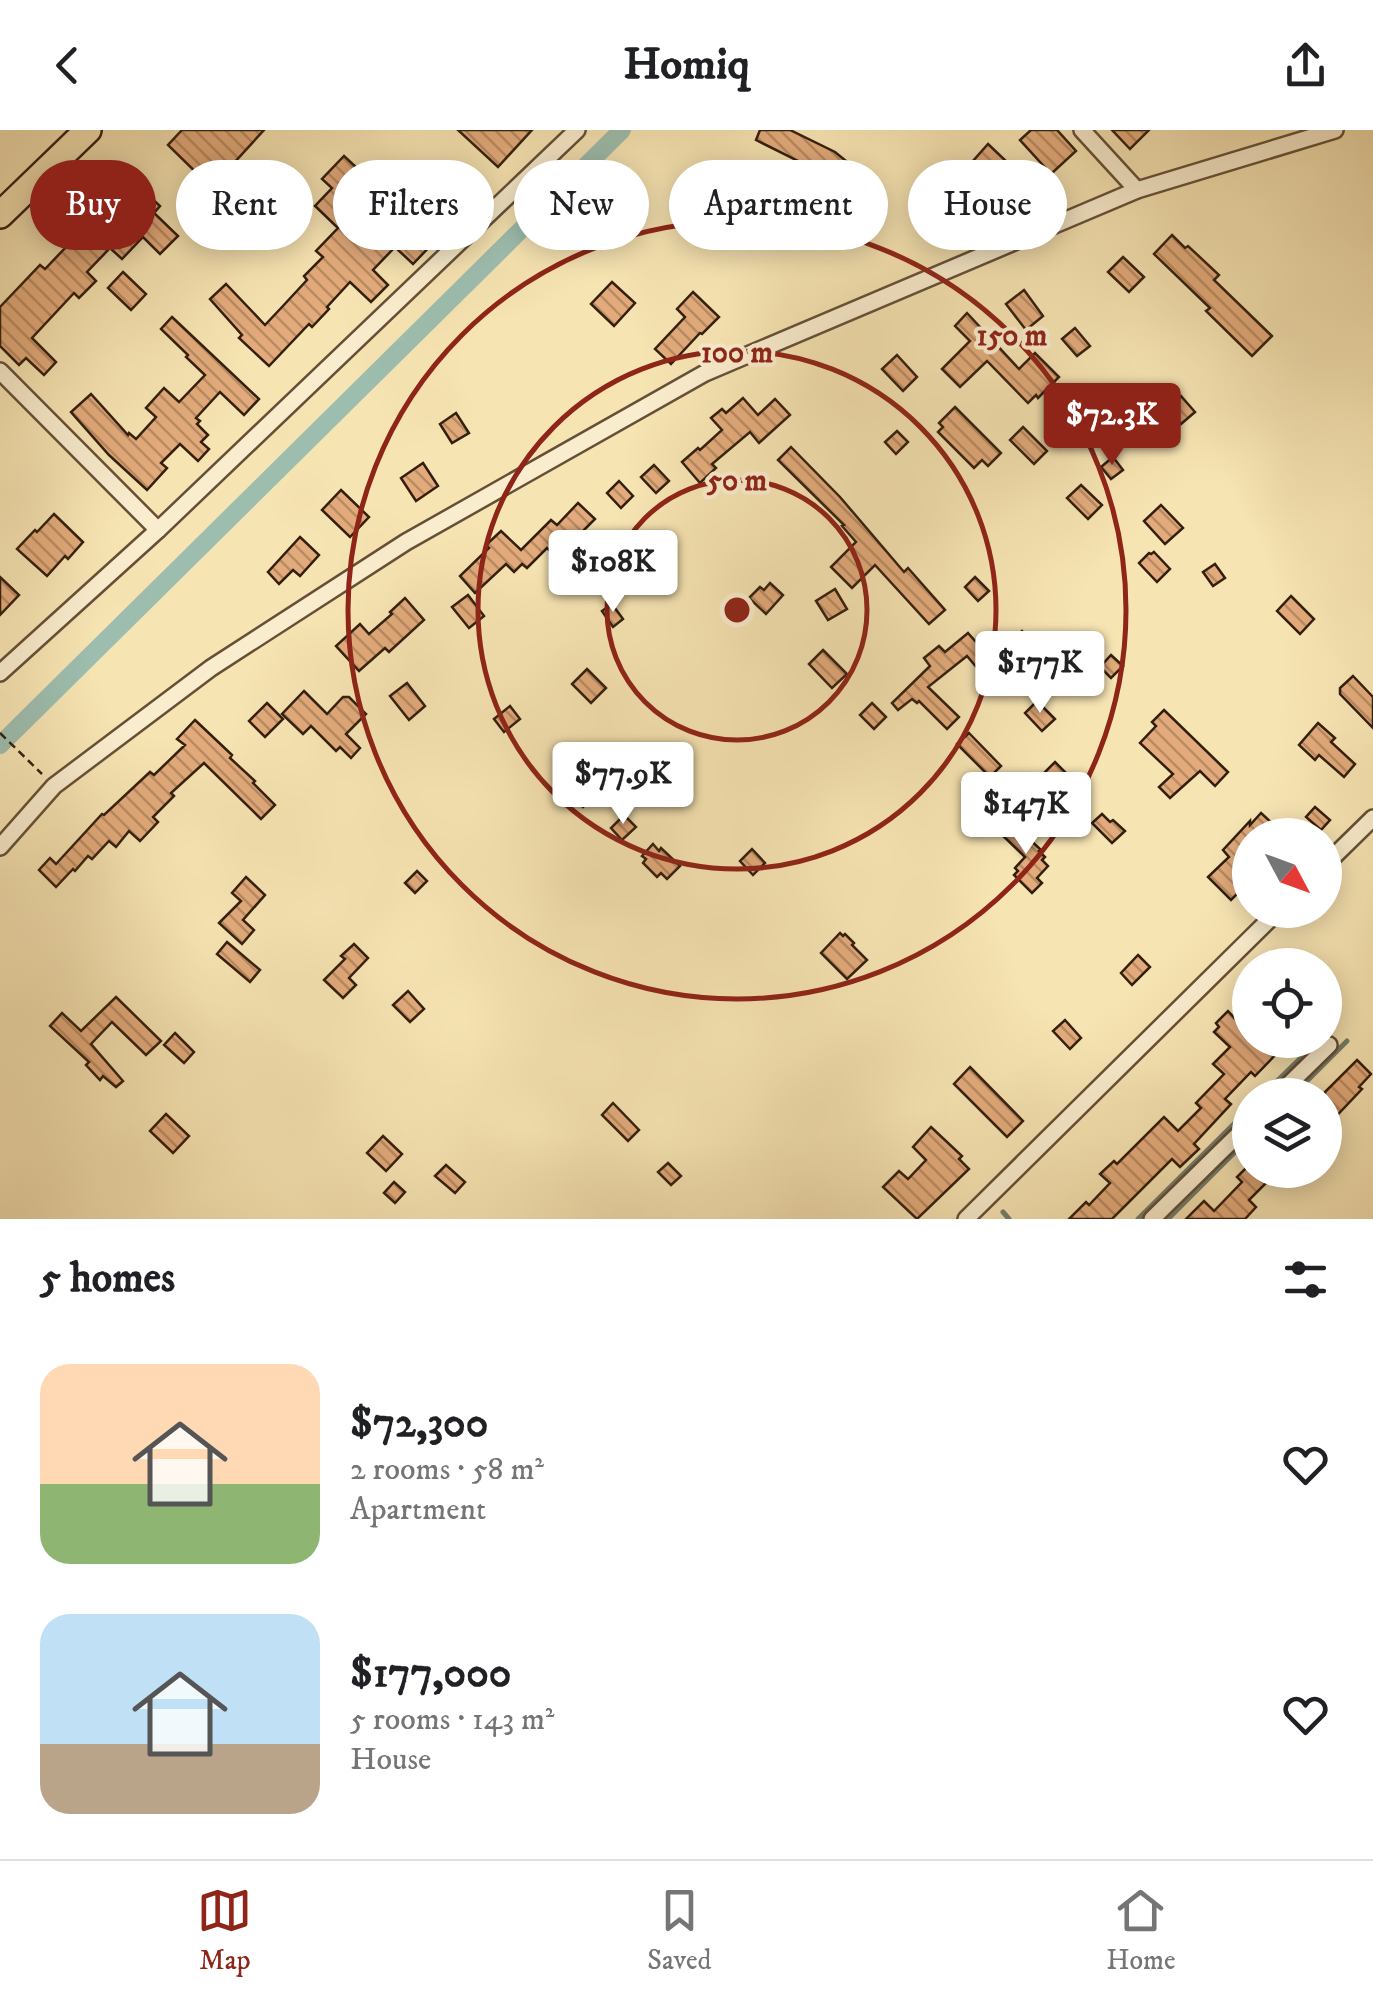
<!DOCTYPE html>
<html lang="en">
<head>
<meta charset="utf-8">
<style>
  body { margin:0; font-family:"IM FELL DW Pica",serif; background:#f6f6f6; color:#202124; height:100vh; display:flex; flex-direction:column; font-size:38px; white-space:nowrap }
  * { box-sizing:border-box; margin:0 }
  p { font-size:32px; color:#757577 }
  .icon { flex:none; width:55px; height:55px; fill:none; stroke:currentColor; stroke-width:2; stroke-linecap:round; stroke-linejoin:round }
  .map { position:relative; height:1089px; overflow:hidden }
  .sheet { display:flex; flex-direction:column; background:#fff; flex:1 }
  .sheet>* { flex:none }
  .banner { position:absolute; left:30px; top:30px; width:1315px; height:90px; display:flex; gap:20px }
  .needle { width:65px; rotate:131deg }
  .buttons { position:absolute; left:1232px; top:688px; display:grid; gap:20px }
  .buttons a { display:grid; place-items:center; width:110px; height:110px; border-radius:50%; background:#fff; box-shadow:0 5px 25px #0003; font-size:50px }
  .price { position:absolute; translate:-50% -85px; padding:0 22px; border-radius:10px; background:#fff; color:#222; font-size:32px; line-height:65px; filter:drop-shadow(0 2px 5px #0008) }
  .price::after { content:''; position:absolute; left:50%; top:60px; width:30px; height:22px; margin-left:-15px; background:inherit; clip-path:polygon(0 0,100% 0,50% 100%) }
  .price.current { background:#8f2418; color:#fff }
  ul { padding:0; list-style:none }
  li { display:flex; align-items:center; gap:30px; height:250px; padding:0 40px }
  li span { display:grid; place-items:center; flex:none; width:280px; height:200px; border-radius:30px; color:#555 }
  li>.icon { margin-inline-start:auto }
  span .icon { width:120px; height:120px; fill:#fffc; stroke-width:1 }
  li b { font-size:42px }
  h2 { display:flex; justify-content:space-between; align-items:center; height:120px; padding:0 40px; font-size:42px }
  .pill { padding:0 35px; border-radius:45px; background:#fff; box-shadow:0 5px 25px #0003; font-size:35px; line-height:90px }
  .pill.current { background:#8f2418; color:#fff }
  header { display:flex; justify-content:space-between; align-items:center; height:130px; padding:0 40px; background:#fff; font-size:45px; font-weight:700 }
  .dock { display:flex; justify-content:space-around; align-items:center; height:140px; border-top:2px solid #e0e0e0; background:#fff; font-size:28px; color:#757577 }
  .dock a { display:grid; justify-items:center; gap:5px }
  .dock .current { color:#8f2418 }
  .map>svg:first-child { display:block }
  .lines { fill:none; stroke-linecap:round; stroke-linejoin:round }
  .stream { stroke:#737e6f; stroke-width:5 }
  .canal { stroke:#9dbeaf; stroke-width:18 }
  .building { fill:url(#building-back-hatch); stroke:#341f0e; stroke-width:2.5 }
  .street-casing { stroke:#655037; stroke-width:20 }
  .primary-casing { stroke:#341f0e; stroke-width:30 }
  .path { stroke:#341f0e; stroke-width:2.5; stroke-dasharray:8 5; stroke-linecap:butt }
  .street { stroke:#faedce; stroke-width:15 }
  .primary { stroke:#f7e4b3; stroke-width:25 }
  .ring { fill:none; stroke:#8f2418; stroke-width:5 }
  .centre { fill:#8f2418; stroke:#faedce; stroke-width:5 }
  .ring-label { font-size:30px; text-anchor:middle; font-weight:bold; fill:#8f2418; stroke:#faedce; stroke-width:8; stroke-linejoin:round; paint-order:stroke }
</style>
</head>
<body>
<header><svg class="icon" aria-label="back" viewBox="0 0 24 24"><path d="M15 5l-7 7 7 7"/></svg>Homiq<svg class="icon" aria-label="share" viewBox="0 0 24 24"><path d="M12 15V3M7 8l5-5 5 5M5 13v7h14v-7"/></svg></header>
<div class="map">
<svg width="1373" height="1089" viewBox="0 0 1373 1089">
  <defs>
    <pattern id="building-back-hatch" width="6" height="6" patternUnits="userSpaceOnUse" patternTransform="scale(2.5)"><rect width="6" height="6" fill="#e3ab7b"/><path d="M-1 5l2 2M0 0l6 6M5-1l2 2" fill="none" stroke="#b98b63"/></pattern>
  </defs>
  <rect width="100%" height="100%" fill="#f7e4b3"/>
  <filter id="stains"><feTurbulence type="fractalNoise" baseFrequency=".002" numOctaves="4"/><feColorMatrix values="0 0 0 0 .2 0 0 0 0 .09 0 0 0 0 .02 0 0 0 .5 -.17"/></filter>
  <radialGradient id="worn" r=".72"><stop offset=".6" stop-color="#630" stop-opacity="0"/><stop offset="1" stop-color="#630" stop-opacity=".3"/></radialGradient>
  <g class="lines">
    <g class="stream">
      <path d="M1325,904L1331,898"/>
      <path d="M1263,965L1319,910"/>
      <path d="M1293,965L1347,911"/>
      <path d="M1003,1082L1009,1089"/>
      <path d="M1138,1089L1250,978"/>
      <path d="M1168,1089L1250,1007"/>
    </g>
    <path class="canal" d="M0,615L622,0"/>
  </g>
  <g class="building">
    <path d="M182,0H264L223,45L231,52L219,65L168,15Z"/>
    <path d="M458,0H532L498,37Z"/>
    <path d="M760,0H790L835,22L862,44L845,64L841,60L827,86L795,69L812,38L756,10Z"/>
    <path d="M1031,0H1057L1076,21L1051,44L1020,10Z"/>
    <path d="M1112,0H1149L1130,19Z"/>
    <path d="M988,14L1008,33L992,49L973,31Z"/>
    <path d="M344,26L435,111L413,134L395,117L373,140L388,155L371,172L350,152L327,177L329,179L312,197L309,194L269,236L239,208L242,205L210,169L226,154L265,195L282,177L307,150L304,146L323,127L316,121L338,98L315,76L332,58L322,49Z"/>
    <path d="M444,35L467,57L450,77L426,55Z"/>
    <path d="M127,45L160,76L154,83L178,106L160,124L143,107L122,129L110,118L87,142L96,151L79,168L74,163L32,208L56,232L44,245L26,228L19,235L0,216V177L40,135L45,139L67,116L54,103L72,84L80,92Z"/>
    <path d="M773,75L797,89L787,106L763,92Z"/>
    <path d="M1172,105L1185,118L1188,116L1219,145L1214,150L1272,206L1252,226L1206,181L1210,178L1154,124Z"/>
    <path d="M1123,127L1144,147L1129,162L1108,142Z"/>
    <path d="M123,142L146,164L131,180L108,158Z"/>
    <path d="M612,152L635,173L614,196L591,174Z"/>
    <path d="M1024,160L1043,186L1026,200L1006,174Z"/>
    <path d="M693,162L719,187L702,204L700,203L671,234L655,219L685,187L677,179Z"/>
    <path d="M967,183L1019,239L1035,223L1059,247L1038,268L1036,265L1028,273L987,231L960,257L942,239L970,211L955,196Z"/>
    <path d="M172,187L259,269L244,285L220,262L196,288L200,291L197,294L208,305L201,312L209,319L198,331L180,314L161,333L167,338L147,360L109,325L71,282L91,264L128,305L129,303L136,309L156,287L146,278L164,258L179,272L205,245L186,227L188,225L161,199Z"/>
    <path d="M1075,198L1090,216L1077,226L1062,209Z"/>
    <path d="M897,225L917,247L903,261L882,239Z"/>
    <path d="M1181,266L1195,282L1181,294L1167,279Z"/>
    <path d="M743,268L758,285L775,269L790,285L759,313L750,302L712,334L716,338L700,353L682,332L698,318L700,320L722,300L711,288L722,279L726,283Z"/>
    <path d="M955,277L1001,323L988,336L982,330L974,338L938,302L943,297L939,293Z"/>
    <path d="M456,283L469,303L452,313L440,294Z"/>
    <path d="M1023,297L1047,321L1034,334L1010,310Z"/>
    <path d="M897,301L908,312L896,324L885,312Z"/>
    <path d="M791,317L840,367L904,442L908,438L945,480L929,494L875,435L852,458L831,437L856,412L842,396L844,395L778,330Z"/>
    <path d="M1113,327L1123,340L1111,349L1101,337Z"/>
    <path d="M423,333L438,356L416,371L401,348Z"/>
    <path d="M654,335L669,351L656,363L641,347Z"/>
    <path d="M619,351L633,366L621,378L607,363Z"/>
    <path d="M1081,355L1102,375L1088,389L1067,368Z"/>
    <path d="M341,360L369,387L350,407L322,380Z"/>
    <path d="M578,373L595,389L557,427L547,418L527,438L522,434L514,442L506,434L475,463L460,446L489,418L486,415L501,401L521,420L551,390L557,395Z"/>
    <path d="M1161,375L1183,398L1165,414L1144,391Z"/>
    <path d="M54,384L83,412L68,429L65,426L47,446L17,419L35,400L37,402Z"/>
    <path d="M300,407L319,425L300,446L293,440L279,454L268,442Z"/>
    <path d="M1154,422L1170,439L1157,452L1139,433L1149,423L1151,424Z"/>
    <path d="M599,434L610,446L599,457L588,445Z"/>
    <path d="M1215,434L1225,448L1213,456L1203,442Z"/>
    <path d="M0,447L19,465L0,485Z"/>
    <path d="M975,447L989,461L978,471L965,457Z"/>
    <path d="M770,453L783,465L766,484L749,468L760,457L764,460Z"/>
    <path d="M835,459L847,479L828,490L816,471Z"/>
    <path d="M468,465L484,486L469,498L452,477Z"/>
    <path d="M1291,466L1314,489L1300,504L1277,481Z"/>
    <path d="M405,468L424,490L389,522L385,518L359,541L336,516L360,494L369,504L392,484L390,482Z"/>
    <path d="M612,474L623,489L613,497L602,481Z"/>
    <path d="M1022,501L1048,528L1035,541L1030,535L1018,547L993,522L1009,506L1013,510Z"/>
    <path d="M968,503L990,528L978,539L967,526L928,557L959,587L947,599L919,571L917,573L912,569L898,580L892,573L930,536L924,528L939,516L945,522Z"/>
    <path d="M823,520L847,544L832,558L809,534Z"/>
    <path d="M1111,525L1123,536L1111,548L1100,537Z"/>
    <path d="M587,539L606,558L591,573L572,554Z"/>
    <path d="M1353,546L1373,567V598L1340,564V558Z"/>
    <path d="M407,553L425,576L409,590L390,566Z"/>
    <path d="M304,561L327,584L343,567H349L366,584L346,604L360,618L351,628L340,617L336,621L311,596L303,604L282,584Z"/>
    <path d="M1037,571L1055,589L1042,601L1025,583Z"/>
    <path d="M267,573L283,589L265,607L249,591Z"/>
    <path d="M872,573L886,587L874,599L860,585Z"/>
    <path d="M510,576L520,589L504,602L494,589Z"/>
    <path d="M1164,580L1228,642L1215,656L1200,641L1170,668L1159,657L1173,644L1140,613L1156,596L1152,592Z"/>
    <path d="M195,590L232,625L230,628L255,651L253,653L275,675L261,689L204,633L171,663L174,666L153,687L158,692L140,711L129,701L116,717L109,711L92,729L88,726L75,741L73,739L56,757L39,740L50,728L56,734L102,684L104,685L150,642L154,645L185,615L177,609Z"/>
    <path d="M1318,593L1335,608L1331,612L1355,634L1344,647L1319,625L1315,630L1299,615Z"/>
    <path d="M969,603L1001,636L990,647L957,614Z"/>
    <path d="M1055,632L1067,644L1057,654L1045,642Z"/>
    <path d="M576,639L599,662L583,677L563,657L569,652L566,649Z"/>
    <path d="M1315,677L1330,690L1321,700L1306,687Z"/>
    <path d="M1261,683L1285,705H1250V751L1231,770L1208,747L1229,727L1223,720L1250,691V695Z"/>
    <path d="M1102,684L1110,692L1113,690L1125,701L1112,713L1092,693Z"/>
    <path d="M624,685L636,697L622,710L611,698Z"/>
    <path d="M1010,691L1041,720L1039,721L1045,727L1042,730L1048,736L1037,748L1042,753L1032,763L1014,745L1018,741L1015,738L1025,727L999,702Z"/>
    <path d="M653,714L659,721L661,718L680,736L667,749L661,743L657,747L643,733L646,729L642,726Z"/>
    <path d="M752,719L765,733L753,745L740,731Z"/>
    <path d="M417,741L427,751L415,763L405,753Z"/>
    <path d="M246,747L265,765L243,790L254,800L242,814L219,793L241,771L232,763Z"/>
    <path d="M840,803L843,806L845,804L854,813L852,815L867,830L847,849L821,823Z"/>
    <path d="M227,812L260,840L250,852L217,824Z"/>
    <path d="M354,814L368,828L349,848L356,855L343,868L324,850L345,829L341,826Z"/>
    <path d="M1138,825L1150,837L1132,855L1121,843Z"/>
    <path d="M408,861L424,879L410,892L393,875Z"/>
    <path d="M116,867L161,911L146,925L112,892L91,914L123,951L116,957L103,946L100,950L86,935L89,932L50,896L62,883L81,901Z"/>
    <path d="M1228,881L1250,905V910H1290L1255,946L1251,942L1225,969L1231,974L1194,1014L1199,1019L1180,1037L1172,1029L1112,1089H1069L1086,1072L1089,1075L1110,1053L1100,1044L1114,1031L1117,1034L1164,987L1178,1001L1201,978L1196,973L1224,944L1213,934L1230,917L1214,902L1219,897L1216,893Z"/>
    <path d="M1065,890L1081,908L1070,919L1053,901Z"/>
    <path d="M175,903L194,922L184,933L164,915Z"/>
    <path d="M1357,930L1371,944L1359,957L1362,959L1325,998V962Z"/>
    <path d="M970,937L1023,991L1007,1007L954,954Z"/>
    <path d="M613,973L639,1000L628,1011L602,985Z"/>
    <path d="M166,984L189,1006L173,1023L150,1001Z"/>
    <path d="M931,997L962,1026L959,1029L969,1039L917,1089L883,1057L899,1041L908,1049L926,1030L913,1017Z"/>
    <path d="M383,1006L402,1024L386,1041L367,1023Z"/>
    <path d="M668,1033L681,1046L671,1055L658,1042Z"/>
    <path d="M1250,1034V1040H1256L1268,1051L1249,1070L1256,1077L1245,1089H1186L1204,1071L1214,1081L1242,1052L1237,1047Z"/>
    <path d="M446,1035L465,1052L455,1063L435,1046Z"/>
    <path d="M394,1052L405,1062L395,1073L384,1063Z"/>
  </g>
  <g class="lines">
    <g class="street-casing">
      <g id="street">
        <path d="M1082,0L1137,60"/>
        <path d="M0,241L158,400"/>
        <path d="M0,543L158,400L577,0"/>
        <path d="M0,717L54,656L211,538L406,412L705,243L1137,60L1335,0"/>
        <path d="M1325,735L1373,688"/>
        <path d="M1278,965L1329,915"/>
        <path d="M966,1089L1279,780"/>
        <path d="M1152,1089L1250,993"/>
      </g>
    </g>
    <g class="primary-casing">
      <path id="primary" d="M0,85L88,0"/>
    </g>
    <path class="path" d="M0,603L42,644"/>
    <use href="#street" class="street"/>
    <use href="#primary" class="primary"/>
  </g>
  <g class="ring">
    <circle cx="737" cy="480" r="130"/>
    <circle cx="737" cy="480" r="259"/>
    <circle cx="737" cy="480" r="389"/>
  </g>
  <circle cx="737" cy="480" r="15" class="centre"/>
  <g class="ring-label">
    <text x="1012" y="215">150 m</text>
    <text x="737" y="232">100 m</text>
    <text x="737" y="360">50 m</text>
  </g>
  <rect width="100%" height="100%" filter="url(#stains)"/>
  <rect width="100%" height="100%" fill="url(#worn)"/>
</svg>
<div class="buttons">
<a><svg class="needle" viewBox="-14 -14 28 28"><path d="M0-13l5 13h-10z" fill="#e53935"/><path d="M0 13l5-13h-10z" fill="#757577"/></svg></a>
<a><svg class="icon" aria-label="locate" viewBox="0 0 24 24"><circle cx="12" cy="12" r="6"/><path d="M12 2v4M12 18v4M2 12h4M18 12h4"/></svg></a>
<a><svg class="icon" aria-label="layers" viewBox="0 0 24 24"><path d="M12 4l9 5-9 5-9-5zM3 14l9 5 9-5"/></svg></a>
</div>
<b class="price current" style="left:1112px;top:338px">$72.3K</b>
<b class="price" style="left:613px;top:485px">$108K</b>
<b class="price" style="left:1040px;top:586px">$177K</b>
<b class="price" style="left:623px;top:697px">$77.9K</b>
<b class="price" style="left:1026px;top:727px">$147K</b>
<div class="banner">
<a class="pill current">Buy</a>
<a class="pill">Rent</a>
<a class="pill">Filters</a>
<a class="pill">New</a>
<a class="pill">Apartment</a>
<a class="pill">House</a>
</div>
</div>
<section class="sheet">
<h2>5 homes<svg class="icon" aria-label="filters" viewBox="0 0 24 24"><path d="M4 7h16M4 17h16"/><circle cx="9" cy="7" r="2"/><circle cx="15" cy="17" r="2"/></svg></h2>
<ul>
<li><span style="background:linear-gradient(#ffd9b3 60%,#8fb573 0)"><svg class="icon" aria-label="home" viewBox="0 0 24 24"><path d="M3 11l9-7 9 7M6 9v11h12V9"/></svg></span><div><b>$72,300</b><p>2 rooms · 58 m²</p><p>Apartment</p></div><svg class="icon" aria-label="heart" viewBox="0 0 24 24"><path d="M12 20l-8-8c-3-5 5-10 8-4 3-6 11-1 8 4z"/></svg></li>
<li><span style="background:linear-gradient(#bfe0f5 65%,#b9a48a 0)"><svg class="icon" aria-label="home" viewBox="0 0 24 24"><path d="M3 11l9-7 9 7M6 9v11h12V9"/></svg></span><div><b>$177,000</b><p>5 rooms · 143 m²</p><p>House</p></div><svg class="icon" aria-label="heart" viewBox="0 0 24 24"><path d="M12 20l-8-8c-3-5 5-10 8-4 3-6 11-1 8 4z"/></svg></li>
</ul>
</section>
<nav class="dock">
<a class="current"><svg class="icon" aria-label="map" viewBox="0 0 24 24"><path d="M3 6l6-2 6 2 6-2v14l-6 2-6-2-6 2zM9 4v14M15 6v14"/></svg>Map</a>
<a><svg class="icon" aria-label="saved" viewBox="0 0 24 24"><path d="M7 4h10v16l-5-4-5 4z"/></svg>Saved</a>
<a><svg class="icon" aria-label="home" viewBox="0 0 24 24"><path d="M3 11l9-7 9 7M6 9v11h12V9"/></svg>Home</a>
</nav>
</body>
</html>
